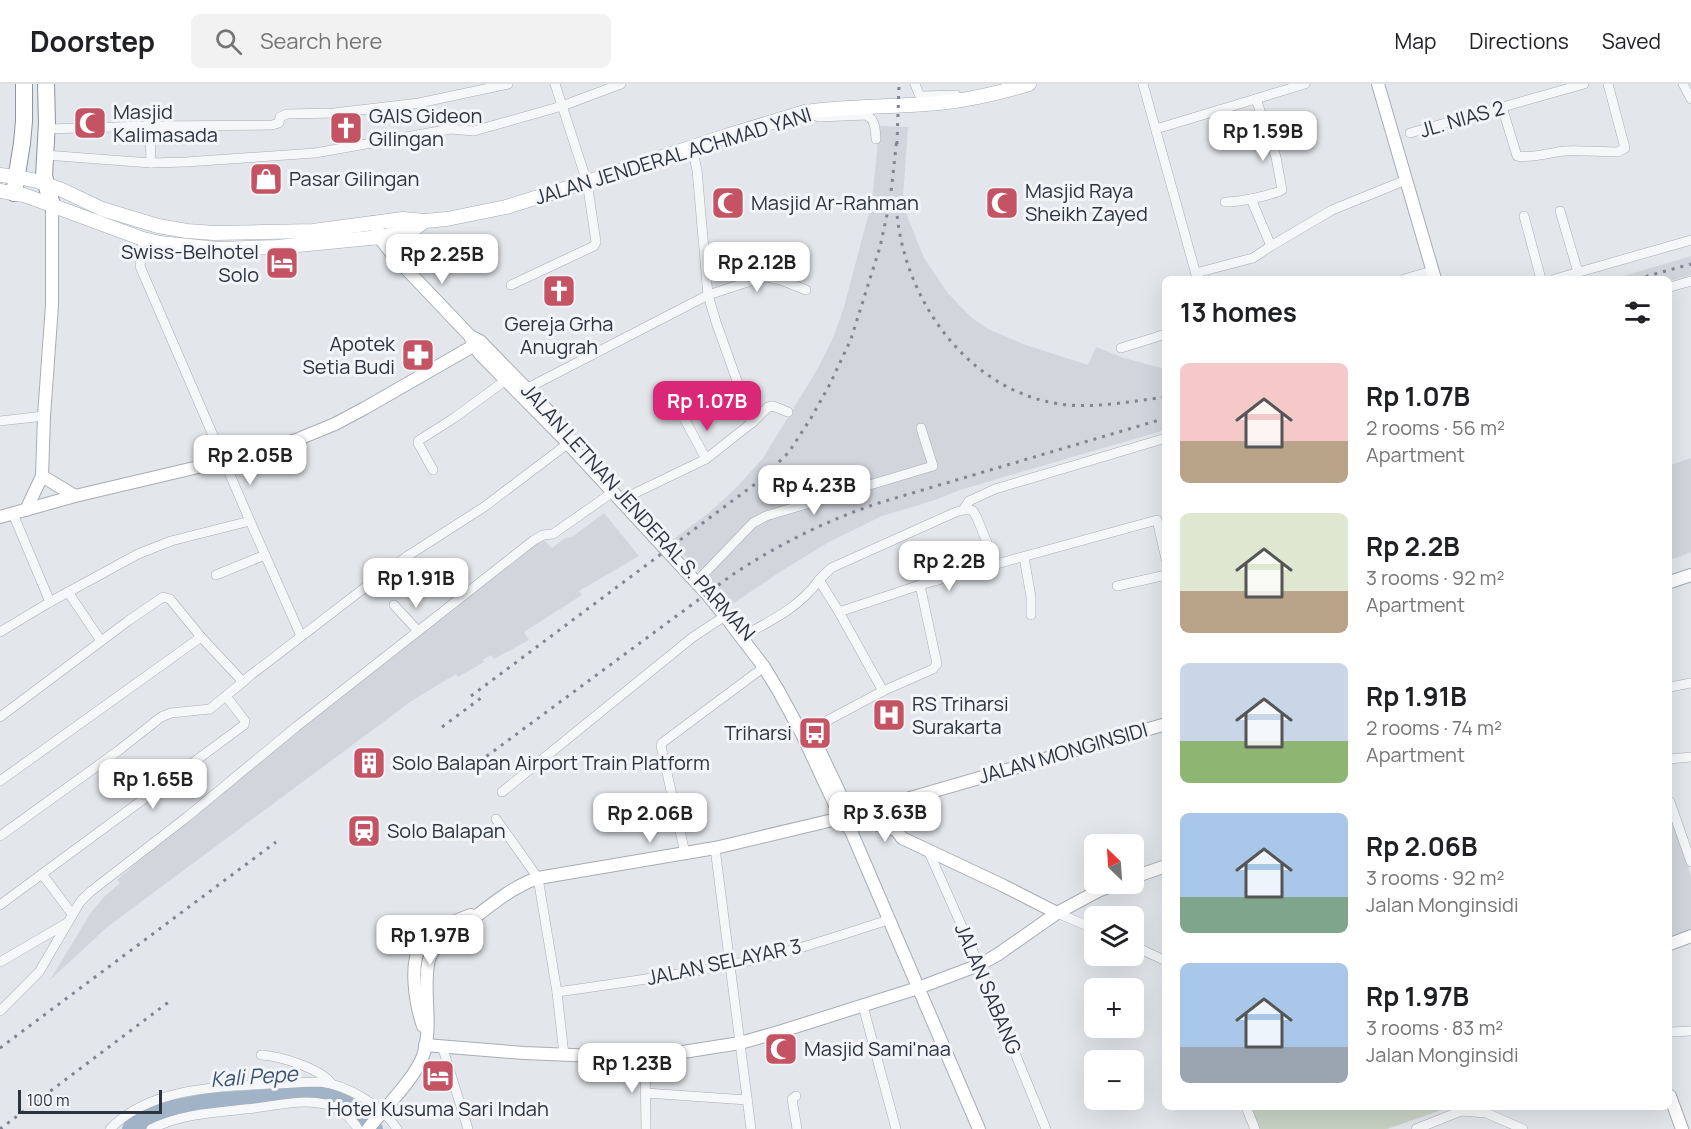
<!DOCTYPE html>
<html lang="en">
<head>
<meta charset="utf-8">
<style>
  body { margin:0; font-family:Manrope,sans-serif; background:#f2f2f2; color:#202124; height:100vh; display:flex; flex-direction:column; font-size:22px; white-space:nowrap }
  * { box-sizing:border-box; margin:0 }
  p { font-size:20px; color:#757577 }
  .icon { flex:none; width:33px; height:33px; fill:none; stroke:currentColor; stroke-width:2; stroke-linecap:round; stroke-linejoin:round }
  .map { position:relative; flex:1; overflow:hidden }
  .side { position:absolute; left:1162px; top:192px; width:510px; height:834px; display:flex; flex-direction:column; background:#fff; border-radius:9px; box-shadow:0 6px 24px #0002 }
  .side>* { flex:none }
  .needle { width:39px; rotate:335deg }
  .fabs { position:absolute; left:1084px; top:750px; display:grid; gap:12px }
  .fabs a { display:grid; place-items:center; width:60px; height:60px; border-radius:9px; background:#fff; box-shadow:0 6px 24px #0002; font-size:30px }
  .scale { position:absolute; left:18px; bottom:15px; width:144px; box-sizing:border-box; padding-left:6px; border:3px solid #2c3441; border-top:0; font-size:16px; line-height:21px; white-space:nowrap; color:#2c3441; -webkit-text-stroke:4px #f3f5f8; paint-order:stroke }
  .price { position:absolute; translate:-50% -51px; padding:0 14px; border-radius:12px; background:#fff; color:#222; font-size:20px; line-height:39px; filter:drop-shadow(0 2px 3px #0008) }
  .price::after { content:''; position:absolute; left:50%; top:36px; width:18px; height:14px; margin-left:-9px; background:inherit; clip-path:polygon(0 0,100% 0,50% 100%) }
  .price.selected { background:#db2777; color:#fff }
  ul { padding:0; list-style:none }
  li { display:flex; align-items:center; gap:18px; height:150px; padding:0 18px }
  li span { display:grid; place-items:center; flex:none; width:168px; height:120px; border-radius:9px; color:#555 }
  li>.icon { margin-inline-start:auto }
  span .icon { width:72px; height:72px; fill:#fffc; stroke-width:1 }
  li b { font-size:26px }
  h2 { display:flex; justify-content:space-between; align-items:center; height:72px; padding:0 18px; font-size:26px }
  header { display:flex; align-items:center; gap:36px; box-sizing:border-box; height:84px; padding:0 30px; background:#fff; border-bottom:2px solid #e0e0e0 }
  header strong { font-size:28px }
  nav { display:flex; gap:33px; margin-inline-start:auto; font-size:21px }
  .search { width:420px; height:54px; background:#f2f2f2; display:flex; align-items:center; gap:15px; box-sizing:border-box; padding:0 21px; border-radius:9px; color:#757577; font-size:22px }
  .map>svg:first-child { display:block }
  .built { fill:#d2d5dc }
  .green { fill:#c8d3c5 }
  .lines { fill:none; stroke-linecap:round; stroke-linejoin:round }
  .river { stroke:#a1b3c7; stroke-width:18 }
  .street-casing { stroke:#a8adb4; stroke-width:10 }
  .secondary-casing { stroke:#a8adb4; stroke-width:14 }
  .primary-casing { stroke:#a3aab5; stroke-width:15 }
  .highway-casing { stroke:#8c93a0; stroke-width:18 }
  .street { stroke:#f6f7f9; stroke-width:9 }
  .secondary { stroke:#fff; stroke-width:12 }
  .primary { stroke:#fff; stroke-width:14 }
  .highway { stroke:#fff; stroke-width:16 }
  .rail { stroke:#7e8593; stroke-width:3; stroke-dasharray:3 6; stroke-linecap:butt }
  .labels { text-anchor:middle; stroke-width:6; stroke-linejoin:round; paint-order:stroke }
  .poi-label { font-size:20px; fill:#2c3441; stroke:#f3f5f8; text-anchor:start }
  .street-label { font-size:20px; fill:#2c3441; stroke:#f3f5f8 }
  .water-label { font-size:21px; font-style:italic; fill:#3a5272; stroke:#f3f5f8 }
</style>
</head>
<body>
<header>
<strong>Doorstep</strong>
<div class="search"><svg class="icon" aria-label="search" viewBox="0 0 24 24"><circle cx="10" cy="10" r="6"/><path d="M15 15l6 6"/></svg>Search here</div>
<nav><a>Map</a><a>Directions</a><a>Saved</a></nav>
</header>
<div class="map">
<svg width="1691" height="1045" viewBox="0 0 1691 1045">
  <rect width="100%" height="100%" fill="#e3e6ea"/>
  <g class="built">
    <path d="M878,42L908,43L903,113L906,129L924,174L947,208L959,221L972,234L988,245L1023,260L1088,281L1096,263L1124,274L1165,285V346L960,406L932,417L882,432L829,458L783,486L731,521L671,457L710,428L737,403L763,374L817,286L833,254L844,223L872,117L877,67Z"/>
    <path d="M1691,172V191L1670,197V195H1614Z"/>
    <path d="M1691,374V468L1670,476V381Z"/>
    <path d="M604,429L639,472L579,507L582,511L524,548L529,556L494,575L491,571L483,576L484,578L458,593L456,590L413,616L106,844L50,896L90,830L103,814L120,799L117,796L169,750L542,454L552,464L565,454L572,453Z"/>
    <path d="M1670,732L1691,792V845L1670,853Z"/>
  </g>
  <path class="green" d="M1251,1023H1450L1387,1045H1259Z"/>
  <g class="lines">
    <path class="river" d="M131,1045L152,1029L208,1018L330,1010L347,1021L374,1045"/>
    <g class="street-casing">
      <g id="street">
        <path d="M915,0L919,10L922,12L956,11"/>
        <path d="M1143,0L1197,194"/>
        <path d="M1683,0L1691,15"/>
        <path d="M1502,23L1517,72C1531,75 1551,68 1565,67C1582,66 1600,68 1618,68L1625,64L1608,0"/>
        <path d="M810,30L819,33L866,31C876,36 875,45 876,55"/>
        <path d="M150,42L151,79"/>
        <path d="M46,45L148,42L272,41L279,39L280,33L287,30L334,29L419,19L508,0"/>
        <path d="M1156,45L1305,0"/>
        <path d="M1410,49L1584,0"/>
        <path d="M692,64L697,86L708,211L716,238L752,339"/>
        <path d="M45,71L151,79L186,78L315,69L451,45L474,47L562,22L621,0"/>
        <path d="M1251,115L1271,162"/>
        <path d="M1225,118C1243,118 1261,113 1278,108L1282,106L1276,73L1256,15"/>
        <path d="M1560,127L1578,188"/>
        <path d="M1524,132L1541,195"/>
        <path d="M143,155L140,182L142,187L250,437"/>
        <path d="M1196,189L1253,174L1271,162L1332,126L1406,96"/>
        <path d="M1404,195L1432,187"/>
        <path d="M1555,195L1691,156"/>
        <path d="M511,201L594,162L596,158L587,98L555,0"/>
        <path d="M1670,203L1691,197"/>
        <path d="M1121,264L1166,250"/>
        <path d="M522,307L708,211L751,197L766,193L781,196L806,206"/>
        <path d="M684,334L706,375"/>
        <path d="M0,337L44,332"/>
        <path d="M433,386L418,359V357L454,334L506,296"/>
        <path d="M621,417L627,413L706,375L754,337L768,323L773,322L788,328"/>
        <path d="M964,425L969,417L995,405L1166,354"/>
        <path d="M13,430L50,518"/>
        <path d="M1024,473L1031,513V531"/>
        <path d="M216,491L265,471"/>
        <path d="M701,493L753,439L766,432L933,382L921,344"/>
        <path d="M819,496L831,484L956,428L968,425L973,427L977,434L996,481"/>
        <path d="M1117,502L1166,491"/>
        <path d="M68,508L101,557"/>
        <path d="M394,521L418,547"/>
        <path d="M839,528L883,607"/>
        <path d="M0,548L50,518L138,470L171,457L250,437L301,552"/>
        <path d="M741,553C769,538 800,523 819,496L839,528L920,501L1157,436L1166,475"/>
        <path d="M1670,603L1691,599"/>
        <path d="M0,633L128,537L163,513L170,515L201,553L243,598"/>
        <path d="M802,650L883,607L933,585L937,580L920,501"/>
        <path d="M1670,675L1691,673"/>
        <path d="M0,697L201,553"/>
        <path d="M502,708L693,553L725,532"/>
        <path d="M1670,718L1691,778"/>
        <path d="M496,735L538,794L557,908L564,971"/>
        <path d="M0,752L118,667L161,633L171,629L210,625L251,591L363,505L406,473L484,423L574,355"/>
        <path d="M715,764L751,1045"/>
        <path d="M928,766L979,881L1046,1045"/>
        <path d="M685,769L661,662L662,659L764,583"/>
        <path d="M42,790L72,830"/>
        <path d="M0,821L244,641L245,637L226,612"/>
        <path d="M1057,829L1095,845"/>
        <path d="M1134,862L1166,877"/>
        <path d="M0,878L67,839"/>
        <path d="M557,908C614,900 672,892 729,881C783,871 836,853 888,836"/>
        <path d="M863,922L896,1045"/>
        <path d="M0,927L39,888L80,818L90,808L187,733L296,643L534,456L543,451L553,450L613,408"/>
        <path d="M1670,948L1691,947"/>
        <path d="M442,962L468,1045"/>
        <path d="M261,971C280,972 319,984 331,999"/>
        <path d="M645,974L646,1045"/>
        <path d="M646,1009L747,1016"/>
        <path d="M796,1012L792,1015L797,1045"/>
        <path d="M1246,1023L1255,1045"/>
        <path d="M110,1045C149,1004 216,1003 270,1000C286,1000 303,998 320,998C347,1001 383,1022 397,1045"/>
        <path d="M151,1045C182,1029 220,1028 255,1024C278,1021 303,1015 325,1020C339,1023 351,1033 358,1045"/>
        <path d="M1416,1045L1461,1027L1486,1029L1523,1045"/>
      </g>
    </g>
    <g class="secondary-casing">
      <g id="secondary">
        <path d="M1378,0L1435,195"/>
        <path d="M374,138L382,157L393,171L470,252L480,257L559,338"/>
        <path d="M470,252L474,262L481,271L561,352L707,510L725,532L764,583L778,606L802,650L841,734L851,747L979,1045"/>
        <path d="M42,392L75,412"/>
        <path d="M26,426L42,392L44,332L52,221V121"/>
        <path d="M0,433L75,412L245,372L296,356L335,340L365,324L480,258"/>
        <path d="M1670,498L1691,491"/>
        <path d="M815,657L843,716L849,737"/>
        <path d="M849,732L896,746L902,754L1004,802L1057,829"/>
        <path d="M1134,793L1166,782"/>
        <path d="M1670,860L1691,852"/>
        <path d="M423,942C416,922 408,878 422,860C433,846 454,837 471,831"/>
        <path d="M425,961L524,969L645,974L740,959L782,947L918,904L979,881L997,871L1057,829L1098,807L1116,800"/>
        <path d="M1670,1012L1682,1045"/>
        <path d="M368,1045C384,1025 415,994 423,972C433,942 423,910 428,880C429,874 432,868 436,864C444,855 455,848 465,841C487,824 511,803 538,794L715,764L841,734L1166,640"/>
      </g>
    </g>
    <g class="primary-casing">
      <g id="primary">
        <path d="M0,91L17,93L37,97L62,106L102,125L158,142L187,147L214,149L313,147L403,135L425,137L447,135L506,123L587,98L726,52L805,28C849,22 894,23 939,19C969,16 999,9 1029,0"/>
        <path d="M0,107L24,111L143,155L160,159L218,165L277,163L380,153L413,146L425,137"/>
      </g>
    </g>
    <g class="highway-casing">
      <g id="highway">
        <path d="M46,0L47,39L44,92L52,121"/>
        <path d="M14,109L22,59L24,37V0"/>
      </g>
    </g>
    <use href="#street" class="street"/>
    <use href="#secondary" class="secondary"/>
    <use href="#primary" class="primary"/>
    <use href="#highway" class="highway"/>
    <g class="rail">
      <path d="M897,60L899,0"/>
      <path d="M896,114C898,207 963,306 1060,320C1095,325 1131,317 1166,313"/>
      <path d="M1637,195L1691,180"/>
      <path d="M471,612L763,394L789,368L811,334L830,300L851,255L880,163L890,117L897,54"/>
      <path d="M442,643L485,611"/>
      <path d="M472,683L732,491C779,460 829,435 882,418L1166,334"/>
      <path d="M0,964L276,758"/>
      <path d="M0,1045L170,917"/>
    </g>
  </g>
  <defs>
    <g id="mosque-square" transform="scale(1.725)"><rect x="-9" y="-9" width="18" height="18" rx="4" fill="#c45363" stroke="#f3f5f8"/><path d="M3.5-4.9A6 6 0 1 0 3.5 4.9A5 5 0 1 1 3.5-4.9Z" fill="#fff"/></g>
    <g id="church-square" transform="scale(1.725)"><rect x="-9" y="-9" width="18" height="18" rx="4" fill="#c45363" stroke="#f3f5f8"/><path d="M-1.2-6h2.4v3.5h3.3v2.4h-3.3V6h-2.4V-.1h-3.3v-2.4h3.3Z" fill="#fff"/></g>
    <g id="shop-square" transform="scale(1.725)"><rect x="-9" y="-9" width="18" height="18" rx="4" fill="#c45363" stroke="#f3f5f8"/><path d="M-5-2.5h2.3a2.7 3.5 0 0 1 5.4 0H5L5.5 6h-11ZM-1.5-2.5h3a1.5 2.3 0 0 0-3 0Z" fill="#fff"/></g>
    <g id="hotel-square" transform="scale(1.725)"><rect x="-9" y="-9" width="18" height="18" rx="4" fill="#c45363" stroke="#f3f5f8"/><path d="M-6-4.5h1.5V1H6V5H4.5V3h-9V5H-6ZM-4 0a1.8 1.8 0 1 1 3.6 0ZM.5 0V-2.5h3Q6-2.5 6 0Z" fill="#fff"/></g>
    <g id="pharmacy-square" transform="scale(1.725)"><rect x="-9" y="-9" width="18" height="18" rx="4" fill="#c45363" stroke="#f3f5f8"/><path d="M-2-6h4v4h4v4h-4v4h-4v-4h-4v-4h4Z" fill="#fff"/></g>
    <g id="hospital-square" transform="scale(1.725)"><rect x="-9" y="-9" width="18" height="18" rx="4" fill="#c45363" stroke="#f3f5f8"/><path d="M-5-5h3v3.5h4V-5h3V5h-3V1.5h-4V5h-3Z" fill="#fff"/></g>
    <g id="bus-square" transform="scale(1.725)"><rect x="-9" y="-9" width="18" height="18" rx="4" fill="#c45363" stroke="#f3f5f8"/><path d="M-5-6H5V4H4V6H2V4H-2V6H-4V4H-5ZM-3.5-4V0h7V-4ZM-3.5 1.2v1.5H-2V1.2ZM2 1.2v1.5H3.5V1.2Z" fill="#fff"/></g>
    <g id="building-square" transform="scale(1.725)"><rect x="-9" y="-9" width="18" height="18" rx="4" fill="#c45363" stroke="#f3f5f8"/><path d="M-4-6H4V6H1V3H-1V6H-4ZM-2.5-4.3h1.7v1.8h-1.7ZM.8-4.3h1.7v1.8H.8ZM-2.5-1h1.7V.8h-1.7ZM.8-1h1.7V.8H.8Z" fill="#fff"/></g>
    <g id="station-square" transform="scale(1.725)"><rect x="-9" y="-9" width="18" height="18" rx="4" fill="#c45363" stroke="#f3f5f8"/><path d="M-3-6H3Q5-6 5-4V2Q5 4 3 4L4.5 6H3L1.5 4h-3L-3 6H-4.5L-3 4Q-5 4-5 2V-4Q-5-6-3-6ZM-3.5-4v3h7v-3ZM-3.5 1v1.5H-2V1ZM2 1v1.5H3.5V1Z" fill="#fff"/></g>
  </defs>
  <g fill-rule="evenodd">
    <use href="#mosque-square" x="90" y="39"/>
    <use href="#church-square" x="346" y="44"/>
    <use href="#shop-square" x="266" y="95"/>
    <use href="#mosque-square" x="728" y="119"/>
    <use href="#mosque-square" x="1002" y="119"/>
    <use href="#hotel-square" x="282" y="179"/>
    <use href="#church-square" x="559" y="207"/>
    <use href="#pharmacy-square" x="418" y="271"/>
    <use href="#hospital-square" x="889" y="631"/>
    <use href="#bus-square" x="815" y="649"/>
    <use href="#building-square" x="369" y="679"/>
    <use href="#station-square" x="364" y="747"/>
    <use href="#mosque-square" x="781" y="965"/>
    <use href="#hotel-square" x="438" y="992"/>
  </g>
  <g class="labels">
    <g class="poi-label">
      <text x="113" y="35">Masjid<tspan x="113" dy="23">Kalimasada</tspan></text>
      <text x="369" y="39">GAIS Gideon<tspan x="369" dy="23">Gilingan</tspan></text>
      <text x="289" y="102">Pasar Gilingan</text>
      <text x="1025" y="114">Masjid Raya<tspan x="1025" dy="23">Sheikh Zayed</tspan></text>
      <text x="751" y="126">Masjid Ar-Rahman</text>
      <text x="259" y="175" text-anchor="end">Swiss-Belhotel<tspan x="259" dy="23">Solo</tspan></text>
      <text x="559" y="247" text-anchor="middle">Gereja Grha<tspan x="559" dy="23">Anugrah</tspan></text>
      <text x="395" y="267" text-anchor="end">Apotek<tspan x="395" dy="23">Setia Budi</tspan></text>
      <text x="912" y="627">RS Triharsi<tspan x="912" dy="23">Surakarta</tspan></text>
      <text x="792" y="656" text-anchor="end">Triharsi</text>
      <text x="392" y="686">Solo Balapan Airport Train Platform</text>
      <text x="387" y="754">Solo Balapan</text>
      <text x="804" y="972">Masjid Sami'naa</text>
      <text x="438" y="1032" text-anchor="middle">Hotel Kusuma Sari Indah</text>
    </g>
    <g class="street-label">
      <text transform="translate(1462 35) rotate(-16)" y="7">JL. NIAS 2</text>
      <text transform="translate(673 72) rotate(-17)" y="7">JALAN JENDERAL ACHMAD YANI</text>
      <text transform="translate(638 428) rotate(48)" y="7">JALAN LETNAN JENDERAL S. PARMAN</text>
      <text transform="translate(1063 669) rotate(-16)" y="7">JALAN MONGINSIDI</text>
      <text transform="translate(724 878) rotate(-12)" y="7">JALAN SELAYAR 3</text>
      <text transform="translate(988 905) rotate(67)" y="7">JALAN SABANG</text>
    </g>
    <g class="water-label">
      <text transform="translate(254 993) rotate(-4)" y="7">Kali Pepe</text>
    </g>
  </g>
</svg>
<div class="fabs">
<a><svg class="needle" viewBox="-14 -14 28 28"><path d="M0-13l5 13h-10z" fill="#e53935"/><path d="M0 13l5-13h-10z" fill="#757577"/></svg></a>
<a><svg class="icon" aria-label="layers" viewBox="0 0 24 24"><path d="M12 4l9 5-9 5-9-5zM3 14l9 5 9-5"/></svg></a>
<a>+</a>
<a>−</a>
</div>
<div class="scale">100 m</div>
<b class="price" style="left:1263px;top:78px">Rp 1.59B</b>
<b class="price" style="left:442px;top:201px">Rp 2.25B</b>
<b class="price" style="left:757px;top:209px">Rp 2.12B</b>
<b class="price selected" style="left:707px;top:348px">Rp 1.07B</b>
<b class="price" style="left:250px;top:402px">Rp 2.05B</b>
<b class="price" style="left:814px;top:432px">Rp 4.23B</b>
<b class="price" style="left:949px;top:508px">Rp 2.2B</b>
<b class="price" style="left:416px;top:525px">Rp 1.91B</b>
<b class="price" style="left:153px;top:726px">Rp 1.65B</b>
<b class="price" style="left:885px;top:759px">Rp 3.63B</b>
<b class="price" style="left:650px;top:760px">Rp 2.06B</b>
<b class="price" style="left:430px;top:882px">Rp 1.97B</b>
<b class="price" style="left:632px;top:1010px">Rp 1.23B</b>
<section class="side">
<h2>13 homes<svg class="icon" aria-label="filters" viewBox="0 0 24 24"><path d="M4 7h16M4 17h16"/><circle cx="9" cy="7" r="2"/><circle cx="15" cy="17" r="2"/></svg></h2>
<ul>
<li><span style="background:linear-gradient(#f6c9c9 65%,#b9a48a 0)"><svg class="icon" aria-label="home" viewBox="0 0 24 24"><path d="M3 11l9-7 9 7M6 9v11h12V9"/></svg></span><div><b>Rp 1.07B</b><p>2 rooms · 56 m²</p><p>Apartment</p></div></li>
<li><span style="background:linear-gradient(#dfe7d0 65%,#b9a48a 0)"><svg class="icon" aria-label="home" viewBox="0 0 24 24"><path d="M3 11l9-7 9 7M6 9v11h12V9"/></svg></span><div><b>Rp 2.2B</b><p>3 rooms · 92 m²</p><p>Apartment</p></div></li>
<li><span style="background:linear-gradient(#c9d6e8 65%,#8fb573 0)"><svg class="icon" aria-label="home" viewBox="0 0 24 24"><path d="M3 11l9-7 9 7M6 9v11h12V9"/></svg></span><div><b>Rp 1.91B</b><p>2 rooms · 74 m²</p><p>Apartment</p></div></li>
<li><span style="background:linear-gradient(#a9c7e8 70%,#7fa58c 0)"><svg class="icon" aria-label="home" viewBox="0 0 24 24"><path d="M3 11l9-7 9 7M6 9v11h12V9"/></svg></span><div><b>Rp 2.06B</b><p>3 rooms · 92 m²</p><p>Jalan Monginsidi</p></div></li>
<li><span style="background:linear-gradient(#a9c7e8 70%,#9aa5b1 0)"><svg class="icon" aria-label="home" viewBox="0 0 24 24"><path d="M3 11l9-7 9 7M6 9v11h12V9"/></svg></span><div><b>Rp 1.97B</b><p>3 rooms · 83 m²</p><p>Jalan Monginsidi</p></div></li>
</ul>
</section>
</div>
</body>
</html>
